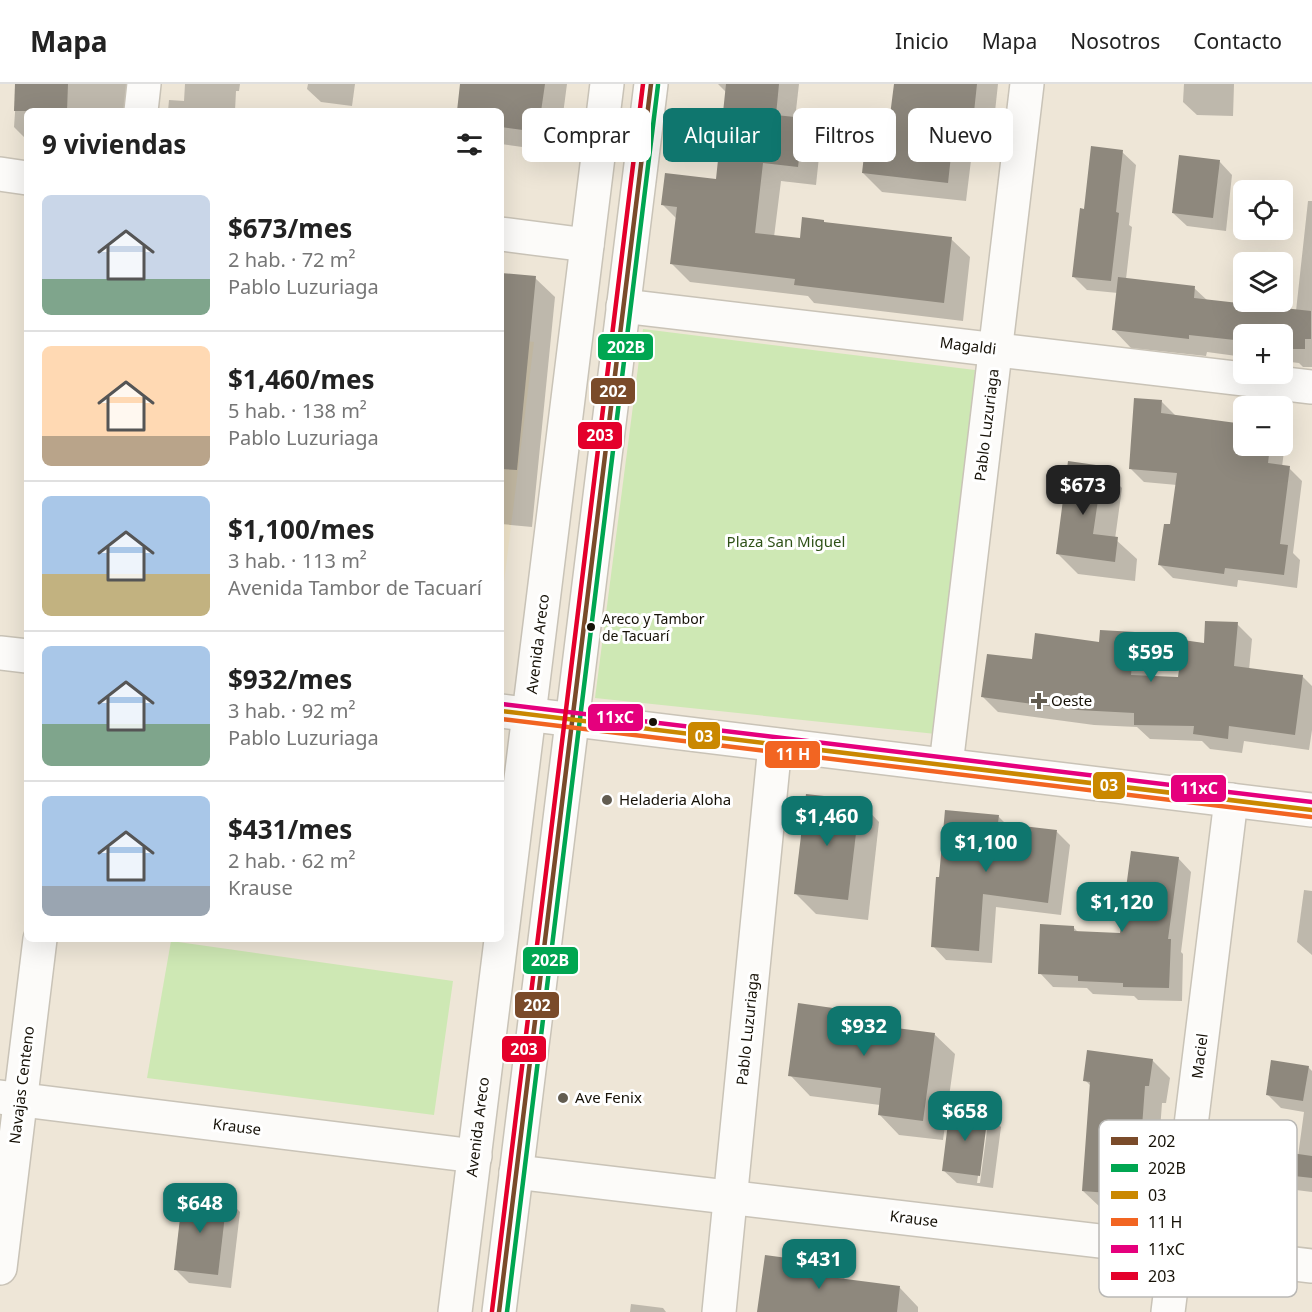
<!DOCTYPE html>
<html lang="es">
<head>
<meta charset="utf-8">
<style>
  body { margin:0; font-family:"Noto Sans",sans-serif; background:#f6f6f6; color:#222; height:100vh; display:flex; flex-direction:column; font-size:22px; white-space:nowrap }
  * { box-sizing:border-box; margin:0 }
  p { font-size:20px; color:#767676 }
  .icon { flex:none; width:33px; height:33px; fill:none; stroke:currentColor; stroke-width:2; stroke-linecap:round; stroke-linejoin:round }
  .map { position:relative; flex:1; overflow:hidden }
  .panel { position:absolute; left:24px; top:24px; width:480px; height:834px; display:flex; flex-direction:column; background:#fff; border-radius:9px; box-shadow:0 6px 24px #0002 }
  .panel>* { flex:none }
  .top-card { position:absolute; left:522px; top:24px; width:570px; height:54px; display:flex; gap:12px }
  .tools { position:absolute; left:1233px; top:96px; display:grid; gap:12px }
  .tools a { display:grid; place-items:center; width:60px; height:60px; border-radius:9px; background:#fff; box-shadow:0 6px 24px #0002; font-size:30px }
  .price { position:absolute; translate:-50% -51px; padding:0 14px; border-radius:12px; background:#0f766e; color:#fff; font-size:20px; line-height:39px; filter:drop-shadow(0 2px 3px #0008) }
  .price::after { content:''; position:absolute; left:50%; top:36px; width:18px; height:14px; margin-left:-9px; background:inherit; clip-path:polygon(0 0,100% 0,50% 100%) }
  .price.current { background:#222; color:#fff }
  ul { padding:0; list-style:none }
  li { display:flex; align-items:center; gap:18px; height:150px; padding:0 18px }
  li+li { border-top:2px solid #e0e0e0 }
  li span { display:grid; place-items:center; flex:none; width:168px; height:120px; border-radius:9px; color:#555 }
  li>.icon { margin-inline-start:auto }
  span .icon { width:72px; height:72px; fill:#fffc; stroke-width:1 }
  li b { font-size:26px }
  h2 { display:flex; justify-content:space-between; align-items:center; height:72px; padding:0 18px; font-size:26px }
  .chip { padding:0 21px; border-radius:9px; background:#fff; box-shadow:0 6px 24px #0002; font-size:21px; line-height:54px }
  .chip.current { background:#0f766e; color:#fff }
  header { display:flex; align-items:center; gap:36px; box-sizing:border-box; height:84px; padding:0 30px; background:#fff; border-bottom:2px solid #e0e0e0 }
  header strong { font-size:28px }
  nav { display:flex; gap:33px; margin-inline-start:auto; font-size:21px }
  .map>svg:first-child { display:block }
  .built { fill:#f0e4c9 }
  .green { fill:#cee8b4 }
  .shadow { fill:#0003; fill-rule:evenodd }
  .building { fill:#8e887d }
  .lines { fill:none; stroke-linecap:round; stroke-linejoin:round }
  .street-casing { stroke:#c9c3b7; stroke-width:36 }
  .secondary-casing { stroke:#c9c3b7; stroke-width:36 }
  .primary-casing { stroke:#c9c3b7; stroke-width:36 }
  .street { stroke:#fcfbf9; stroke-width:33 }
  .secondary { stroke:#fcfbf9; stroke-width:33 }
  .primary { stroke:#fcfbf9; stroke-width:33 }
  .bus-1-casing { stroke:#fff; stroke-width:9 }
  .bus-2-casing { stroke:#fff; stroke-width:9 }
  .bus-3-casing { stroke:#fff; stroke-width:9 }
  .bus-4-casing { stroke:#fff; stroke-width:9 }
  .bus-5-casing { stroke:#fff; stroke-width:9 }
  .bus-6-casing { stroke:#fff; stroke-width:9 }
  .bus-1 { stroke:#7a4b2a; stroke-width:4.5 }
  .bus-2 { stroke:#00a651; stroke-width:4.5 }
  .bus-3 { stroke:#ca8801; stroke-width:4.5 }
  .bus-4 { stroke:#f26522; stroke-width:4.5 }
  .bus-5 { stroke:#e5007d; stroke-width:4.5 }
  .bus-6 { stroke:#e4002b; stroke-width:4.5 }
  .bus-dot { fill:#161107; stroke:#fff; stroke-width:2 }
  .poi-dot { fill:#625c50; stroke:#fff; stroke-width:2 }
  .labels { text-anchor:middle; stroke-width:6; stroke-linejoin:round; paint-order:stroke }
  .bus-label { font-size:14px; fill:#161107; stroke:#fff; text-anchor:start }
  .street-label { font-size:15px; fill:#161107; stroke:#fff }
  .park-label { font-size:15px; fill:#2e5117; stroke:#fff }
  .poi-label { font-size:15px; fill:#161107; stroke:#fff; text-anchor:start }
  .key { fill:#fff; stroke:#b9b8b5; stroke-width:1.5 }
  .key-label { font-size:16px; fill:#161107 }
  .line-badge { stroke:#fff; stroke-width:2 }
  .badge-label { font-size:16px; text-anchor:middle; font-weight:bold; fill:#fff }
</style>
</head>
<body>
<header>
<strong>Mapa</strong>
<nav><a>Inicio</a><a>Mapa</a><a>Nosotros</a><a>Contacto</a></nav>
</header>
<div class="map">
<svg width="1312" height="1228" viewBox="0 0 1312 1228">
  <rect width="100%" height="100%" fill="#eee6d7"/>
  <path class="built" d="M501,254L534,258L501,522Z"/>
  <g class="green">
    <path d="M643,245L975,286L936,650L595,614Z"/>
    <path d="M171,857L453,897L434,1031L147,994Z"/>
  </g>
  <g class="shadow">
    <path d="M17,0H133L131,27H27V56L14,43Z"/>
    <path d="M185,0H240L239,7H236L235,27H168L169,16L184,17Z"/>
    <path d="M308,0H355L352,22L321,18L307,5Z"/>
    <path d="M462,0H567L558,68L501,60V27H458Z"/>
    <path d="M718,0H799L795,35H803L821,54L816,101L781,97L774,153L801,156L823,137L826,140L951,155L970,173L963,237L814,219L808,212L690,198L672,180L677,135L662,120L717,97L727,9Z"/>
    <path d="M895,0H998L993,46L975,44L966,117L882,108L863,89L890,49Z"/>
    <path d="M1184,0H1234L1233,32L1197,31L1183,18Z"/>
    <path d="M1122,68L1136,81L1129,141L1132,143L1126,195L1194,204L1208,217L1296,227L1308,117H1312V283H1303L1299,279L1282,277V250H1244V273L1207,268L1206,272L1131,264L1114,246L1118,209L1087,206L1073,192L1085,126Z"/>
    <path d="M1219,77L1232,91L1226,147L1187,142L1173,129Z"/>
    <path d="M501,190L535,194L555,213L532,443L501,440Z"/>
    <path d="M1162,318L1175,331L1244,362H1282V356L1285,359L1282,383L1289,384L1302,397L1293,469L1300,476L1297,504L1238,496L1237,503L1173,494L1160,481L1171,442L1177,401L1144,398L1131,385Z"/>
    <path d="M1102,384L1122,404L1115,455L1137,475L1135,497L1078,490L1058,470Z"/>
    <path d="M1237,540L1252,555L1249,586L1302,592L1312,602V646L1309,666L1244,657L1242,669L1210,665L1202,657L1150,655L1137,643L1094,641L998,628L983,613L1033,577L1134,550L1149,565L1147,593L1179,595L1205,561Z"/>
    <path d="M859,717L879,738L868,836L816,830L796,810Z"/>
    <path d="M998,732L1007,741L1057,748L1070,761L1061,831L996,823L992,879L946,876L933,862L941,794Z"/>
    <path d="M1178,774L1191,788L1181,868L1183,870L1182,917L1138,916L1134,912L1093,910L1087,904L1053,903L1040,889L1073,843L1079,849L1121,851Z"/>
    <path d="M1304,806L1312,807V871L1297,858Z"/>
    <path d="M874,931L887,944L934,950L955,970L943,1056L899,1051L879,1030L880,1021L810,1012L790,991Z"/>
    <path d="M1152,976L1170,994L1166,1019H1162L1154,1128L1101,1124L1083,1107L1091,1002L1085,996Z"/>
    <path d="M1308,983L1312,987V1108L1265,1102L1259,1140L1236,1136L1220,1120L1229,1062L1298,1072L1304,1028L1281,1024L1267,1010Z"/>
    <path d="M987,1030L1001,1043L993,1104L957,1099L943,1086ZM985,1039H988L980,1099H977Z"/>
    <path d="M227,1115L240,1128L231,1204L189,1199L176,1186Z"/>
    <path d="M831,1181L846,1196L900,1204L918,1223V1228H759Z"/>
    <path d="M631,1220L663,1224L666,1228H630Z"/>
  </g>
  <g class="building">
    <path d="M15,0H68L67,27H14Z"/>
    <path d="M460,0H545L538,48L501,43V27H457Z"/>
    <path d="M726,0H779L776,31L804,34L798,83L763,79L755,149L800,154L802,133L824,136V138L952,153L944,219L794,201L795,195L670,180L677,123L661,121L665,89L716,95Z"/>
    <path d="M894,0H977L974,28L956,26L948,99L862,89L867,45L888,47Z"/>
    <path d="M1091,62L1123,66L1116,128L1119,129L1111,197L1072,193L1080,124L1084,125Z"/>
    <path d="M1179,71L1220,76L1213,134L1172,129Z"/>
    <path d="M501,189L536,192L517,386L501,385Z"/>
    <path d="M1118,193L1195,202L1194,214L1311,227V255H1305V265H1283L1282,250H1244V257L1189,251V255L1112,246Z"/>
    <path d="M1134,314L1162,316L1161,329L1244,340V362H1270L1268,379L1290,382L1280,460L1288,461L1284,491L1225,484L1224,490L1158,481L1164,440H1170L1177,389L1129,385Z"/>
    <path d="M1068,377L1103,382L1093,450L1118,453L1115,478L1056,470Z"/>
    <path d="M1205,537L1238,538L1234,582L1303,591L1295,651L1229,642L1228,655L1193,650L1194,642L1134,641V629L1078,626L981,613L987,570L1032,575L1035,549L1099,558L1100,546L1135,548L1131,591L1178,593L1183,556L1204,559Z"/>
    <path d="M806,710L860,716L848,816L794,810Z"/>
    <path d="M945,726L999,731L998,739L1057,746L1048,819L983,810L979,867L931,863L936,793H939Z"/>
    <path d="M1131,767L1179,773L1168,855H1171L1169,904L1123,903V899L1078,897V892L1038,890L1040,840L1074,842V847L1120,849Z"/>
    <path d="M798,919L875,930L873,941L935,949L923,1037L878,1031L881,1004L788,992Z"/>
    <path d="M1087,966L1153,975L1149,1002H1145L1137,1111L1082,1107L1090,998L1083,997Z"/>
    <path d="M1271,976L1309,982L1303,1017L1266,1011Z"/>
    <path d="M950,1023L988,1029L980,1092L942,1087Z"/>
    <path d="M1228,1060L1312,1072V1094L1249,1087L1243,1125L1218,1121Z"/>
    <path d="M183,1108L227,1114L218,1191L174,1186Z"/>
    <path d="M765,1171L832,1180L830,1193L900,1202L897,1228H757Z"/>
  </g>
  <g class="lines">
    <g class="street-casing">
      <g id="street">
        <path d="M141,27L144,0"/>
        <path d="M0,90L27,94"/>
        <path d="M501,150L587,161"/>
        <path d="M623,222L1312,303"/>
        <path d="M946,681L1027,0"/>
        <path d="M0,1013L475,1072"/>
        <path d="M516,1088L1312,1182"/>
        <path d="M0,1184L40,855"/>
        <path d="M719,1228L775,661"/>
        <path d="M1168,1228L1231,716"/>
      </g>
    </g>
    <g class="secondary-casing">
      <g id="secondary">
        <path d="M455,1228L607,0"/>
        <path d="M499,1228L651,0"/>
      </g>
    </g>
    <g class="primary-casing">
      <g id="primary">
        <path d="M0,569L27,572"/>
        <path d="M501,627L1312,726"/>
      </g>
    </g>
    <use href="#street" class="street"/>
    <use href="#secondary" class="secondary"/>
    <use href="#primary" class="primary"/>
    <g class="bus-1-casing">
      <path id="bus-1" d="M499,1228L651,0"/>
    </g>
    <g class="bus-2-casing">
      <path id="bus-2" d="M507,1228L658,1"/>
    </g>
    <g class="bus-3-casing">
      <path id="bus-3" d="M501,627L1312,726"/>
    </g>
    <g class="bus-4-casing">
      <path id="bus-4" d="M501,635L1311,733"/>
    </g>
    <g class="bus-5-casing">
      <path id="bus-5" d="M502,620L1312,718"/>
    </g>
    <g class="bus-6-casing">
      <path id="bus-6" d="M492,1227L643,0"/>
    </g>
    <use href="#bus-1" class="bus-1"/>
    <use href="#bus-2" class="bus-2"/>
    <use href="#bus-3" class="bus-3"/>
    <use href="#bus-4" class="bus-4"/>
    <use href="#bus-5" class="bus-5"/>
    <use href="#bus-6" class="bus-6"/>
  </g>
  <g class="bus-dot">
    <circle cx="591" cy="543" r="5"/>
    <circle cx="653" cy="638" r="5"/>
  </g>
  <g class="poi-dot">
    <path d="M1036 608h6v6h6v6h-6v6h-6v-6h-6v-6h6z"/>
    <circle cx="607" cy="716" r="6"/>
    <circle cx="563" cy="1014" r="6"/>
  </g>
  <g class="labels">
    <g class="bus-label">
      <text x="602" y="540">Areco y Tambor<tspan x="602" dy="17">de Tacuarí</tspan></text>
    </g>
    <g class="street-label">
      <text transform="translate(968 262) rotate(7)" y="5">Magaldi</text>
      <text transform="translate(987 341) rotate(-83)" y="5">Pablo Luzuriaga</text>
      <text transform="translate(538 560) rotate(-83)" y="5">Avenida Areco</text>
      <text transform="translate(748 945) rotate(-84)" y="5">Pablo Luzuriaga</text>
      <text transform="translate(1200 972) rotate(-83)" y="5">Maciel</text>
      <text transform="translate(22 1001) rotate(-83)" y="5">Navajas Centeno</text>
      <text transform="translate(237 1043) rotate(7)" y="5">Krause</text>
      <text transform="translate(478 1043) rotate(-83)" y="5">Avenida Areco</text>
      <text transform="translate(914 1135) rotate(7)" y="5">Krause</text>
    </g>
    <g class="park-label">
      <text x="786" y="463">Plaza San Miguel</text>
    </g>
    <g class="poi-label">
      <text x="1051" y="622">Oeste</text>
      <text x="619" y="721">Heladeria Aloha</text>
      <text x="575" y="1019">Ave Fenix</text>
    </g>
  </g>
  <rect x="1099" y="1036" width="198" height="177" rx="9" class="key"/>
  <rect x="1111" y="1053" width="27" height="8" fill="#7a4b2a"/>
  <rect x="1111" y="1080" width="27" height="8" fill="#00a651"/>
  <rect x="1111" y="1107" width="27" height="8" fill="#ca8801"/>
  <rect x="1111" y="1134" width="27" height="8" fill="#f26522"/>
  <rect x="1111" y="1161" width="27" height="8" fill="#e5007d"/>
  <rect x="1111" y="1188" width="27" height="8" fill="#e4002b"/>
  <g class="key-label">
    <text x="1148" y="1063">202</text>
    <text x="1148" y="1090">202B</text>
    <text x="1148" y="1117">03</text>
    <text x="1148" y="1144">11 H</text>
    <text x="1148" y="1171">11xC</text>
    <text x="1148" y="1198">203</text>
  </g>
  <g class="line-badge">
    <rect x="597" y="249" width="57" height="28" rx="6" fill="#00a651"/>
    <rect x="590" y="293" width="46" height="28" rx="6" fill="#7a4b2a"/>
    <rect x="577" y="337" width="46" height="29" rx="6" fill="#e4002b"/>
    <rect x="587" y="619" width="57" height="29" rx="6" fill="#e5007d"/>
    <rect x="687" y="637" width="34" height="29" rx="6" fill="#ca8801"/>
    <rect x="764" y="656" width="57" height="29" rx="6" fill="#f26522"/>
    <rect x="1092" y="687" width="34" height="29" rx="6" fill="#ca8801"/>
    <rect x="1170" y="690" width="57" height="29" rx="6" fill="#e5007d"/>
    <rect x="522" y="862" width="57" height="29" rx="6" fill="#00a651"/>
    <rect x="514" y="907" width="46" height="28" rx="6" fill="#7a4b2a"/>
    <rect x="501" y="951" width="46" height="28" rx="6" fill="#e4002b"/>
  </g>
  <g class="badge-label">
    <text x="626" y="269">202B</text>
    <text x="613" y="313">202</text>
    <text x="600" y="357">203</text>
    <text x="615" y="639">11xC</text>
    <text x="704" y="658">03</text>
    <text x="793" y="676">11 H</text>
    <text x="1109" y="707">03</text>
    <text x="1199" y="710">11xC</text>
    <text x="550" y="882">202B</text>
    <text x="537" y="927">202</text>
    <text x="524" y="971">203</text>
  </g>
</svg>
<div class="tools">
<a><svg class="icon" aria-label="locate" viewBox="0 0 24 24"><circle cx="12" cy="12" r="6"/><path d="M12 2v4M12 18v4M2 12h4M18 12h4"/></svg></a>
<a><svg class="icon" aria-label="layers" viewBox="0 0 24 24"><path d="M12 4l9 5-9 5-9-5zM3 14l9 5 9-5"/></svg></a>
<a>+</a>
<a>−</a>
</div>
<b class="price current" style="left:1083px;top:432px">$673</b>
<b class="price" style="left:1151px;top:599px">$595</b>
<b class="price" style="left:827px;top:763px">$1,460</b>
<b class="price" style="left:986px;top:789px">$1,100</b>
<b class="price" style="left:1122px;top:849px">$1,120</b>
<b class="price" style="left:864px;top:973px">$932</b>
<b class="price" style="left:965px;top:1058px">$658</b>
<b class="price" style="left:200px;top:1150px">$648</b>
<b class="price" style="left:819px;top:1206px">$431</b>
<div class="top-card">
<a class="chip">Comprar</a>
<a class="chip current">Alquilar</a>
<a class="chip">Filtros</a>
<a class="chip">Nuevo</a>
</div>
<section class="panel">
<h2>9 viviendas<svg class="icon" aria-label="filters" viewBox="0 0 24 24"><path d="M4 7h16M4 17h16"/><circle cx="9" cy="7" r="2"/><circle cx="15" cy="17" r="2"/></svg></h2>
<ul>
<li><span style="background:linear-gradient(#c9d6e8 70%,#7fa58c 0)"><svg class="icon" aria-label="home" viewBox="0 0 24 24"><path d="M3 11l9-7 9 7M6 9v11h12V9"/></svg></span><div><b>$673/mes</b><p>2 hab. · 72 m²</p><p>Pablo Luzuriaga</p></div></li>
<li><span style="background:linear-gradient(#ffd9b3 75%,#b9a48a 0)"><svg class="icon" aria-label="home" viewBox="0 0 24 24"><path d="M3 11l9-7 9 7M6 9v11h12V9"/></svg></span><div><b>$1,460/mes</b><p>5 hab. · 138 m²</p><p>Pablo Luzuriaga</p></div></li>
<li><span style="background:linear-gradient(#a9c7e8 65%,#c2b280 0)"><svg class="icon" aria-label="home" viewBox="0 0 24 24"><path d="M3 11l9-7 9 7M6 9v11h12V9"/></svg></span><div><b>$1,100/mes</b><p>3 hab. · 113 m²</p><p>Avenida Tambor de Tacuarí</p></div></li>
<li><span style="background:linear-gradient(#a9c7e8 65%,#7fa58c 0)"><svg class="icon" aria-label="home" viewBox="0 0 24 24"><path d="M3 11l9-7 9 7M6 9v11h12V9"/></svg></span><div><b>$932/mes</b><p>3 hab. · 92 m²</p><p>Pablo Luzuriaga</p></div></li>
<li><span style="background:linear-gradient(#a9c7e8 75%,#9aa5b1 0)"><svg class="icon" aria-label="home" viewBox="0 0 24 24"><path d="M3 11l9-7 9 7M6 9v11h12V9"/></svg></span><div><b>$431/mes</b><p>2 hab. · 62 m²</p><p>Krause</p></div></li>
</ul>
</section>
</div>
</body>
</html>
